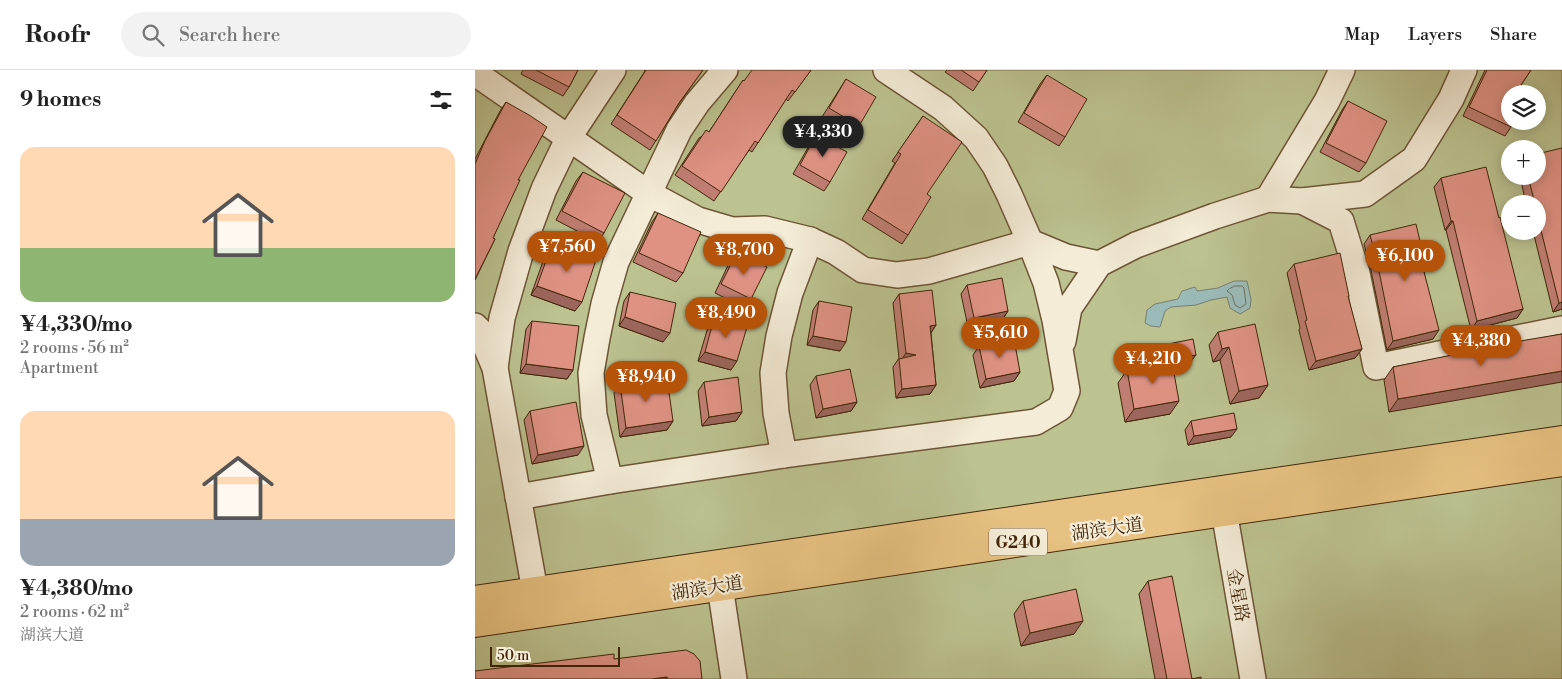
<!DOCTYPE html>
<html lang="en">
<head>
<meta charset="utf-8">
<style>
  body { margin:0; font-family:"Libre Bodoni","Noto Serif SC",serif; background:#f2f2f2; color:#222; height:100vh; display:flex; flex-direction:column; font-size:19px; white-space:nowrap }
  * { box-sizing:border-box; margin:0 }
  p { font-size:16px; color:#767676 }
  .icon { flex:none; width:28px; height:28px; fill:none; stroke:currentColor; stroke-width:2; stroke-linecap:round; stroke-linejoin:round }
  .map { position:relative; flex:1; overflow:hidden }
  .panel { display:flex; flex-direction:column; background:#fff; width:475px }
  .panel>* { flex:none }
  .buttons { position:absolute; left:1026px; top:15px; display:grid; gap:10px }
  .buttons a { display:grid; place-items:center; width:45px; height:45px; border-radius:50%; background:#fff; box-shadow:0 2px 12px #0003; font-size:25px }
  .scale { position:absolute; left:15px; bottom:12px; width:130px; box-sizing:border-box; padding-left:5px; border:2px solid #412608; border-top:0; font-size:14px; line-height:18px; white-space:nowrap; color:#412608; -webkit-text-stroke:4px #f4ecd7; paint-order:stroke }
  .price { position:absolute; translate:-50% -42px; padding:0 11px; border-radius:18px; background:#b45309; color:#fff; font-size:16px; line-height:32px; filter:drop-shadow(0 1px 2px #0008) }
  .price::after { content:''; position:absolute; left:50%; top:30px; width:15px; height:11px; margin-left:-8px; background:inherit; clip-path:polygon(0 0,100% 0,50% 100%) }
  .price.active { background:#222; color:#fff }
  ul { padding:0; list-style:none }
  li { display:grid; align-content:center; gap:10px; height:265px; padding:0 20px }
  li span { display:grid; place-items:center; height:155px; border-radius:15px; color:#555 }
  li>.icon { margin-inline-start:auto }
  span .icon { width:90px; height:90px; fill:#fffc; stroke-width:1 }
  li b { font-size:21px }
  h2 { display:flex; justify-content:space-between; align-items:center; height:60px; padding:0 20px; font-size:21px }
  header { display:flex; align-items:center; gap:30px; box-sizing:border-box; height:70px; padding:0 25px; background:#fff; border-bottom:1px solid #e0e0e0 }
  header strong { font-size:24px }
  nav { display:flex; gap:28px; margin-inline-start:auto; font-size:18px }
  .search { width:350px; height:45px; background:#f2f2f2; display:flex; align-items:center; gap:12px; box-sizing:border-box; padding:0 18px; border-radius:28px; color:#767676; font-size:19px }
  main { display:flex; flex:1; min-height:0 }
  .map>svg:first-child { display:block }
  .green { fill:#bcc290; stroke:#7e744c; fill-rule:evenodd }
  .water { fill:#9bbcba; stroke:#778073 }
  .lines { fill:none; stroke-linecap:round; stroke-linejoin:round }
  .shore { stroke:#6e7161; stroke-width:1 }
  .minor-casing { stroke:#6c5536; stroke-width:28 }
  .highway-casing { stroke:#412608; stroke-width:30 }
  .minor { stroke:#f4ecd7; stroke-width:25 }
  .highway { stroke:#e7c181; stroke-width:28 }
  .wall { fill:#c07e72; stroke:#412608 }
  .shaded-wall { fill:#9c665c; stroke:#412608 }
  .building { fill:#df9284; stroke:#412608 }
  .labels { text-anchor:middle; stroke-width:4.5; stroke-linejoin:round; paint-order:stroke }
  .shield { fill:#f4ecd7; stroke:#776146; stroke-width:1 }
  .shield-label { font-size:16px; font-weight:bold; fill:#412608 }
  .street-label { font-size:18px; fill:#412608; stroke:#f4ecd7 }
</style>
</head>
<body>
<header>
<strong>Roofr</strong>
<div class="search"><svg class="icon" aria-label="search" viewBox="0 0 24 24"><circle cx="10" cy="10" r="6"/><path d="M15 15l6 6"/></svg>Search here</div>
<nav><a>Map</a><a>Layers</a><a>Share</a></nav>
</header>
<main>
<section class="panel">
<h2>9 homes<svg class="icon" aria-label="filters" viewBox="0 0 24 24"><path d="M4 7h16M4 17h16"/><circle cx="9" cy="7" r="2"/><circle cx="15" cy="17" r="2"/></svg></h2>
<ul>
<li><span style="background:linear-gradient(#ffd9b3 65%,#8fb573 0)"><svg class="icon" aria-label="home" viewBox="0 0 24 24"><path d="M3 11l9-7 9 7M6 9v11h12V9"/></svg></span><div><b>¥4,330/mo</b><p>2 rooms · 56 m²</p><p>Apartment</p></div></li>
<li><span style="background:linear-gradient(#ffd9b3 70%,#9aa5b1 0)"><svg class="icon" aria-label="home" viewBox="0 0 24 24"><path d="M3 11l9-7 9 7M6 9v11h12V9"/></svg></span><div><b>¥4,380/mo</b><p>2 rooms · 62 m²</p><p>湖滨大道</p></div></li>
</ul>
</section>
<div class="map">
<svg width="1087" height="609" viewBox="0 0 1087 609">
  <rect width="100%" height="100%" fill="#eee2c2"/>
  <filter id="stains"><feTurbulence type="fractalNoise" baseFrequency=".004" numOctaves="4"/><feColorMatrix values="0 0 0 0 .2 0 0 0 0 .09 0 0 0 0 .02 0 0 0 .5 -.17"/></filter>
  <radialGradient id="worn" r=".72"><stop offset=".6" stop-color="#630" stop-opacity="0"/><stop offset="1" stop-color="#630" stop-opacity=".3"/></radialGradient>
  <path class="green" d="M0,0H1087V609H0ZM1035,24H1062V51H1035ZM1035,79H1062V106H1035ZM1035,134H1062V161H1035Z"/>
  <path class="water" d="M759,211H772L776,229L775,238L765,244L755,238L752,227L736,230L721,235L696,237L690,241L685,257L676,256L670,253L672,240L680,234L703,229L707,221L720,217L722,221L743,218Z"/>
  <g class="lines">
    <path class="shore" d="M760,216H767L769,218L771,234L765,238L760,235L757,225L752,221L754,219Z"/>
    <g class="minor-casing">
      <g id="minor">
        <path d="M250,0L222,33L204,60L141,192L129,234L122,268L116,303L119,345L135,411L309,385L561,352L585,338L592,321L580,250L571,213L555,172L454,201L422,205L388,200L361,182L335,170"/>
        <path d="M411,0L468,38L501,68L520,96L534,124L555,172L591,187L624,194"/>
        <path d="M0,3L173,123L223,150L257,160L290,159L335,170L315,223L304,266L298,303L301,343L309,385"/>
        <path d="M793,129L852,31L867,0"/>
        <path d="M827,131L866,151L882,203L901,297L1087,259"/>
        <path d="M0,256L4,260L20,298L60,521"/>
        <path d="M588,271L594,238L624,194L661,175L740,146L793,129L827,131L890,124L939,89L976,29L989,0"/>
        <path d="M20,298L27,248L46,181L69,119L94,67L138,0"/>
        <path d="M43,427L135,411"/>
        <path d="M749,441L778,609"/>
        <path d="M245,516L259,609"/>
      </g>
    </g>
    <g class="highway-casing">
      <g id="highway">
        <path d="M0,530L1087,370"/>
        <path d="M0,553L1087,392"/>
      </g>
    </g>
    <use href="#minor" class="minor"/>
    <use href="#highway" class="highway"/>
  </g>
  <g class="wall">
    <path d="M48,0H103L94,17L88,26L46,4Z"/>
    <path d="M169,0H228L203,35L175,80L136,54L170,1Z"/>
    <path d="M336,0L313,31L311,29L277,82L274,80L239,131L200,105L224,68L234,62L268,10L269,11Z"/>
    <path d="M472,0H512L498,21L470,2Z"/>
    <path d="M1010,0H1056L1046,15L1036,57L1030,66L988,46Z"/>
    <path d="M572,5L590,67L584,76L543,52L565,14Z"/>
    <path d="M371,9L384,56L377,65L347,47Z"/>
    <path d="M873,31L891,93L884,102L845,82L867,40Z"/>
    <path d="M31,32L43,110L18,168L20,169L0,210V89L25,41Z"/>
    <path d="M448,46L452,124L433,165L427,174L387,149L420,93L417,91Z"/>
    <path d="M341,65L355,112L349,121L318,104L335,74Z"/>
    <path d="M108,102L129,163L123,172L81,150L101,111Z"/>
    <path d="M1045,106H1062L1087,239L1078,242L1058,161H1062V134H1051Z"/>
    <path d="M966,108L1048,239L1042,248L996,260L971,160H970L959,117Z"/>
    <path d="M183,143L208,203L201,212L158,192L177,152Z"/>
    <path d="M895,165L951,197L949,201L958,269L912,280L896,200L889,174Z"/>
    <path d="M77,174L100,241L56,225L71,183Z"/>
    <path d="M262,182L276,229L270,238L240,223L255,191Z"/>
    <path d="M819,194L874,226L873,228L887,279L880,288L834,300L824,260L825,258L812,203Z"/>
    <path d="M492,215L533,241L527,250L493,257L486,224Z"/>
    <path d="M155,222L188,272L144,256L149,231Z"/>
    <path d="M424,224L461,255L456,263L461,315L455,324L421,328L418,297L424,288L418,233Z"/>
    <path d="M344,231L365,281L332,275L338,240Z"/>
    <path d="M239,248L256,300L223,291L233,257Z"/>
    <path d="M57,251L98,300L92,309L45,303L51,259Z"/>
    <path d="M743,262L793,315L784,328L755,334L745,290L738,292L734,275Z"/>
    <path d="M1087,264L914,342L909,310L918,297Z"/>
    <path d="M504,276L545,302L539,311L505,318L498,285Z"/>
    <path d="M683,276L711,298L698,300L695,344L650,352L643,313L652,300L675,296L674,288Z"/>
    <path d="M341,306L382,332L376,341L341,348L335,315Z"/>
    <path d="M229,312L267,342L261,351L227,356L223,321Z"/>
    <path d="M145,314L198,351L192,360L145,367L139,323Z"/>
    <path d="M55,341L103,385L57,394L49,350Z"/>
    <path d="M716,351L756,367L713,375L710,360Z"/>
    <path d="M673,511L717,609H726H680L664,524Z"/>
    <path d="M548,531L599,564L546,576L539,544Z"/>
  </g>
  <g class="shaded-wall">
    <path d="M976,151H978L971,160H970Z"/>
    <path d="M62,216L107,232L100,241L56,225Z"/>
    <path d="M1087,232V239L1078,242L1084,233Z"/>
    <path d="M1048,239L1042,248L996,260L1002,251Z"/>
    <path d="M533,241L527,250L493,257L499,248Z"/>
    <path d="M150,247L195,263L188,272L144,256Z"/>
    <path d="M461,255L455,264V256Z"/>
    <path d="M964,260L958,269L912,280L918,271Z"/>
    <path d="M338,266L371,272L365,281L332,275Z"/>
    <path d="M754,277L745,290L738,292L747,279Z"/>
    <path d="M887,279L880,288L834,300L841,291Z"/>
    <path d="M230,282L262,291L256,300L223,291Z"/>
    <path d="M431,283L441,285L425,292Z"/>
    <path d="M721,285L711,298L677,304L686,291Z"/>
    <path d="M51,294L98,300L92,309L45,303Z"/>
    <path d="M1087,301V312L914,342L923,329Z"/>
    <path d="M545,302L539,311L505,318L511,309Z"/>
    <path d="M461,315L455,324L421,328L427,319Z"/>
    <path d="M793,315L784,328L755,334L764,321Z"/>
    <path d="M704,331L695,344L650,352L659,339Z"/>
    <path d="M382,332L376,341L341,348L348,339Z"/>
    <path d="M267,342L261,351L227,356L234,347Z"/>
    <path d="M198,351L192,360L145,367L151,358Z"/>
    <path d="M762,359L756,367L713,375L719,366Z"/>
    <path d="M109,376L103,385L57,394L63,385Z"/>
    <path d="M608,551L599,564L546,576L555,563Z"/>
    <path d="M192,607L191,609H177Z"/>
  </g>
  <g class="building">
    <path d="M61,0H103L94,17Z"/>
    <path d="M171,0H228L204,33L181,71L142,45Z"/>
    <path d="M277,0H336L320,22L317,20L283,73L280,71L246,122L207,96L231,60L234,62L268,10L269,11Z"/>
    <path d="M486,0H512L504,12Z"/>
    <path d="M1012,0H1056L1046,15L1054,19L1052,24H1035V51H1039L1036,57L994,37Z"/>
    <path d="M572,5L612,29L590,67L549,43Z"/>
    <path d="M371,9L401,27L384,56L354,38Z"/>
    <path d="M873,31L912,51L891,93L851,73Z"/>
    <path d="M31,32L54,45L72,57L43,110H45L18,168L20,169L0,209V94L10,71Z"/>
    <path d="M448,46L487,72L452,124L456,127L433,165L393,140L426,84L423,82Z"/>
    <path d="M341,65L372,82L355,112L325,95Z"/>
    <path d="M1087,78V232L1084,233L1062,144V134H1060L1053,106H1062V84Z"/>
    <path d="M1011,97L1024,148L1025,147L1048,239L1002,251L978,151H976L966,108Z"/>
    <path d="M108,102L150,123L129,163L87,141Z"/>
    <path d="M183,143L226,162L208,203L164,183Z"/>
    <path d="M941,154L951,197L948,198L964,260L918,271L902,191L895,165Z"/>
    <path d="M77,174L121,190L107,232L62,216Z"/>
    <path d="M262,182L292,197L276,229L246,214Z"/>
    <path d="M865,183L874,226H873L887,279L841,291L830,251L832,250L819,194Z"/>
    <path d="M527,208L533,241L499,248L492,215Z"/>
    <path d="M457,220L461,255L455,256L461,315L427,319L424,289L441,285L431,283L424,224Z"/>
    <path d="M155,222L201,233L195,263L150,247Z"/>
    <path d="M344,231L377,237L371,272L338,266Z"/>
    <path d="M239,248L272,257L262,291L230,282Z"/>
    <path d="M57,251L104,256L98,300L51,294Z"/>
    <path d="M780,254L793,315L764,321L754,277L747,279L743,262Z"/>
    <path d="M1087,264V301L923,329L918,297L1051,270Z"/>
    <path d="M539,269L545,302L511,309L504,276Z"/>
    <path d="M718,269L721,285L686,291L683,276Z"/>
    <path d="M697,292L704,331L659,339L652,300Z"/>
    <path d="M375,299L382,332L348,339L341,306Z"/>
    <path d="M263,307L267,342L234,347L229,312Z"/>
    <path d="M192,308L198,351L151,358L145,314Z"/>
    <path d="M101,332L109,376L63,385L55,341Z"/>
    <path d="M759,343L762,359L719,366L716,351Z"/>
    <path d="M697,506L717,609L726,607V609H692L673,511Z"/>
    <path d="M601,519L608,551L555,563L548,531Z"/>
    <path d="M211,580L219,584L225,591L227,609H193L192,607L177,609H0V601L139,584V589Z"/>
  </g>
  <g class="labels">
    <rect class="shield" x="514" y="458.5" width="58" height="27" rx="4"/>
    <g class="shield-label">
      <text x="543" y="478">G240</text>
    </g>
    <g class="street-label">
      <text transform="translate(632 459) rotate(-8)" y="6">湖滨大道</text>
      <text transform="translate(232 518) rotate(-9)" y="6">湖滨大道</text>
      <text transform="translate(763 525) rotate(80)" y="6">金星路</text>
    </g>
  </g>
  <rect width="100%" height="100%" filter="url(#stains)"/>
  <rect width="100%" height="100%" fill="url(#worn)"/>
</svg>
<div class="buttons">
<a><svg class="icon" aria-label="layers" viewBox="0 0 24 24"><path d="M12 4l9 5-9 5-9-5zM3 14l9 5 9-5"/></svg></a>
<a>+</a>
<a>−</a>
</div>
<div class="scale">50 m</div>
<b class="price active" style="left:348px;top:88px">¥4,330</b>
<b class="price" style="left:92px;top:203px">¥7,560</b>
<b class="price" style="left:269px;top:206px">¥8,700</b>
<b class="price" style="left:930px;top:212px">¥6,100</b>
<b class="price" style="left:251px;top:269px">¥8,490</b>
<b class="price" style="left:525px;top:289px">¥5,610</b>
<b class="price" style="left:1006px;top:297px">¥4,380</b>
<b class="price" style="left:678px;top:315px">¥4,210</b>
<b class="price" style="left:171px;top:333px">¥8,940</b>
</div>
</main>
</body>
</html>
